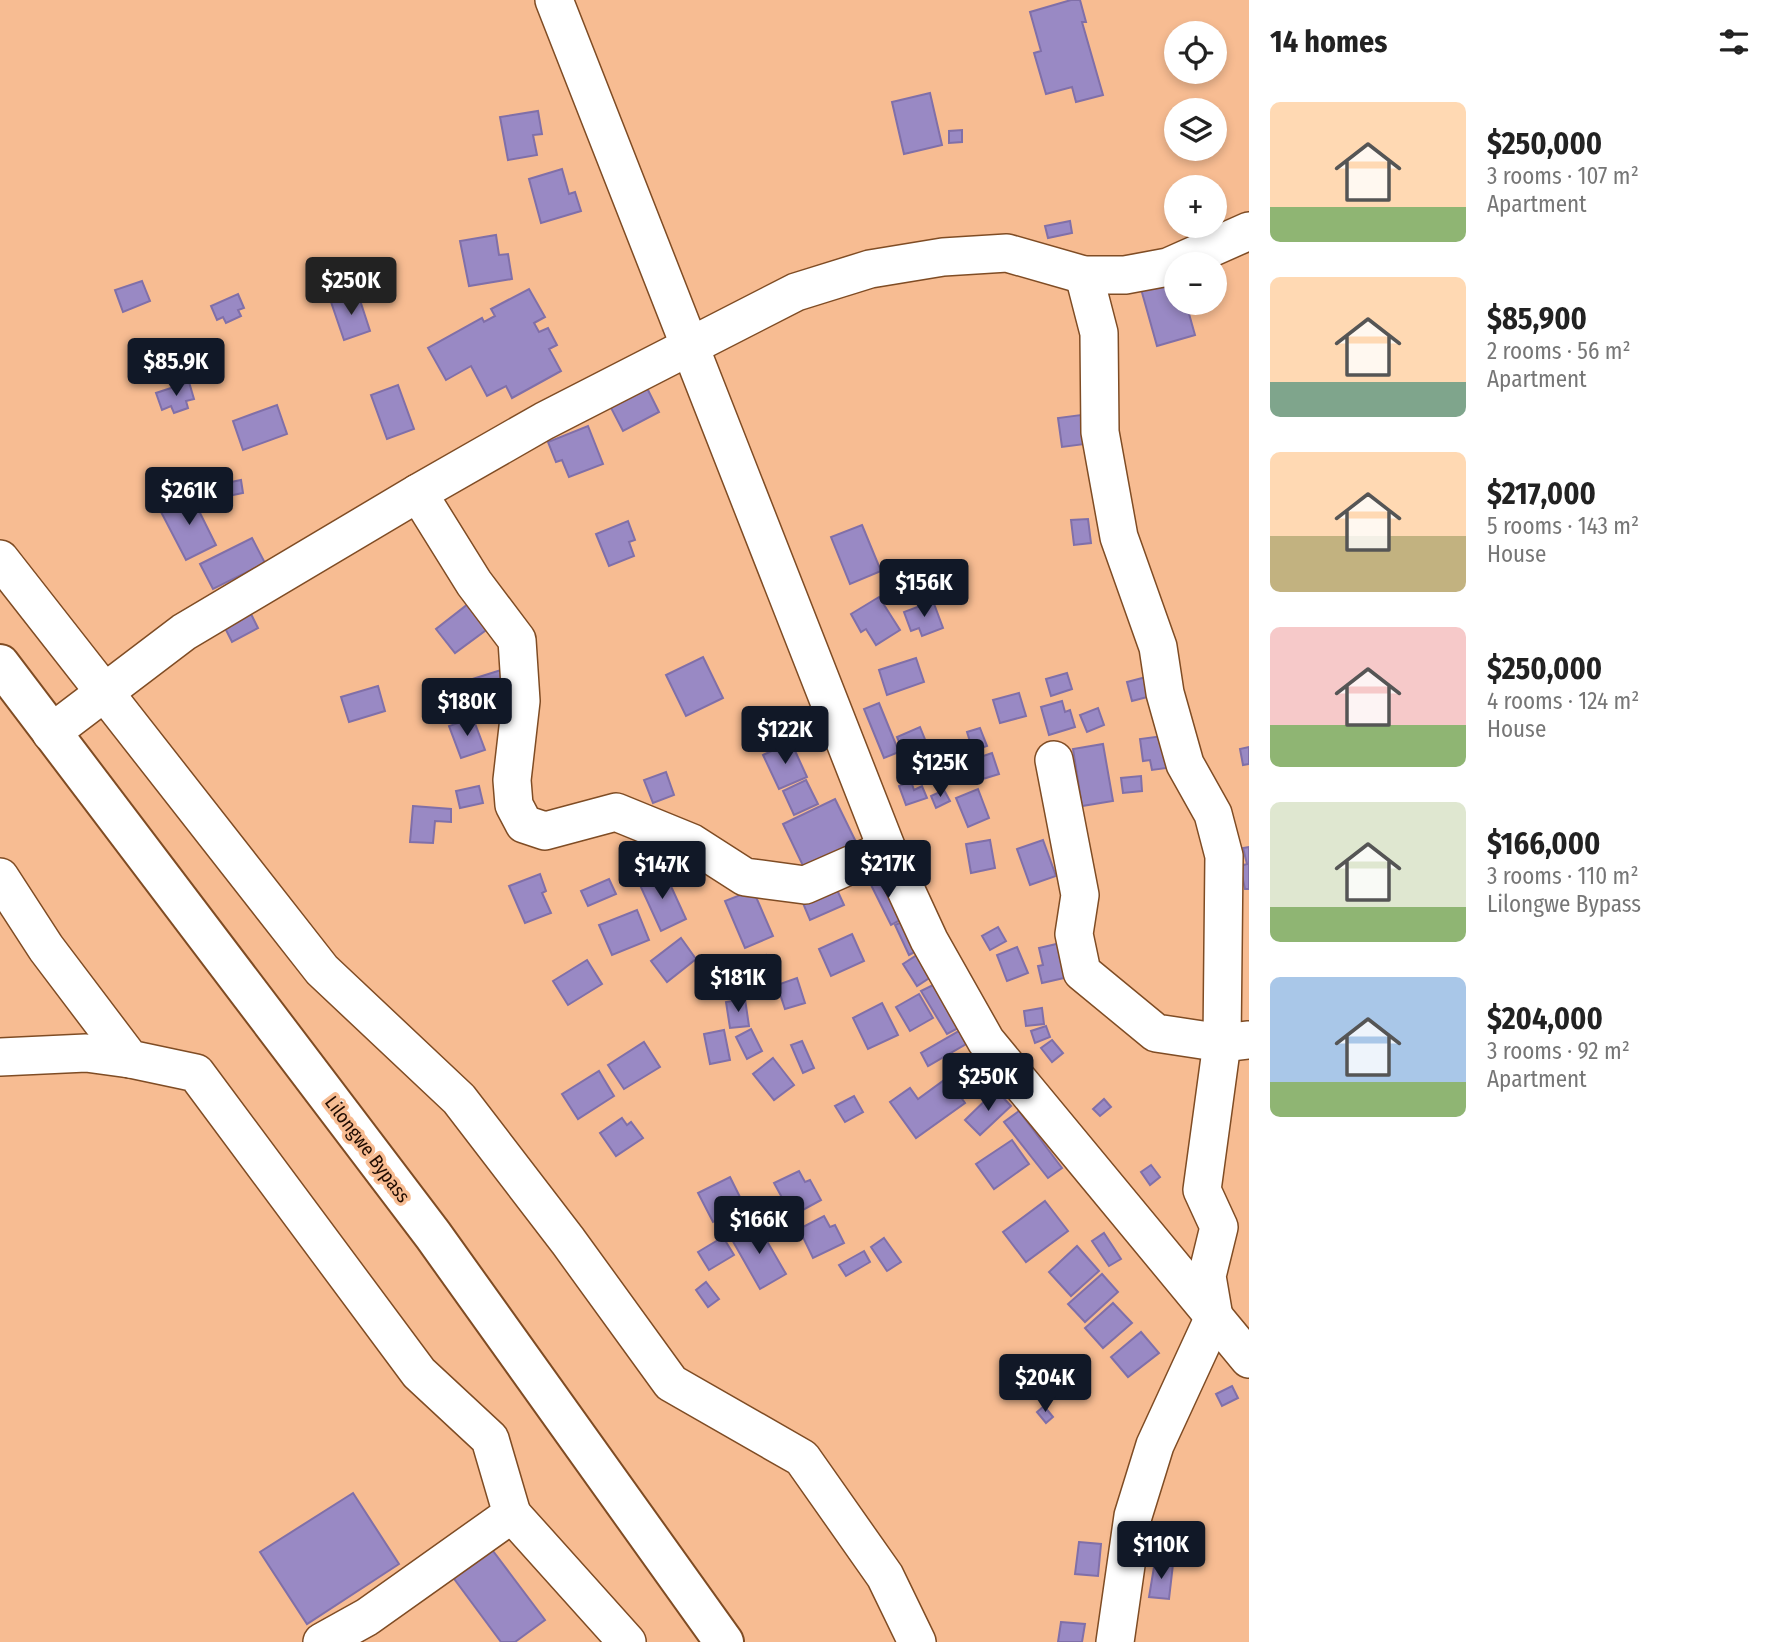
<!DOCTYPE html>
<html lang="en">
<head>
<meta charset="utf-8">
<style>
  body { margin:0; font-family:"Fira Sans Condensed",sans-serif; background:#f6f6f6; color:#222; height:100vh; display:flex; flex-direction:column; font-size:26px; white-space:nowrap }
  * { box-sizing:border-box; margin:0 }
  p { font-size:23px; color:#767676 }
  .icon { flex:none; width:38px; height:38px; fill:none; stroke:currentColor; stroke-width:2; stroke-linecap:round; stroke-linejoin:round }
  .map { position:relative; flex:1; overflow:hidden }
  .drawer { display:flex; flex-direction:column; background:#fff; width:525px }
  .drawer>* { flex:none }
  .tools { position:absolute; left:1164px; top:21px; display:grid; gap:14px }
  .tools a { display:grid; place-items:center; width:63px; height:63px; border-radius:50%; background:#fff; box-shadow:0 4px 10px #0003; font-size:35px }
  .price { position:absolute; translate:-50% -60px; padding:0 16px; border-radius:7px; background:#111827; color:#fff; font-size:23px; line-height:46px; filter:drop-shadow(0 2px 4px #0008) }
  .price::after { content:''; position:absolute; left:50%; top:42px; width:21px; height:16px; margin-left:-10px; background:inherit; clip-path:polygon(0 0,100% 0,50% 100%) }
  .price.active { background:#222; color:#fff }
  ul { padding:0; list-style:none }
  li { display:flex; align-items:center; gap:21px; height:175px; padding:0 21px }
  li span { display:grid; place-items:center; flex:none; width:196px; height:140px; border-radius:10px; color:#555 }
  li>.icon { margin-inline-start:auto }
  span .icon { width:84px; height:84px; fill:#fffc; stroke-width:1 }
  li b { font-size:30px }
  h2 { display:flex; justify-content:space-between; align-items:center; height:84px; padding:0 21px; font-size:30px }
  main { display:flex; flex:1; min-height:0 }
  .map>svg:first-child { display:block }
  .building { fill:#9989c4; stroke:#806fa8; stroke-width:2 }
  .lines { fill:none; stroke-linecap:round; stroke-linejoin:round }
  .minor-casing { stroke:#7f4c24; stroke-width:40 }
  .major-casing { stroke:#7f4c24; stroke-width:42 }
  .minor { stroke:#fff; stroke-width:37 }
  .major { stroke:#fff; stroke-width:38 }
  .labels { text-anchor:middle; stroke-width:7; stroke-linejoin:round; paint-order:stroke }
  .street-label { font-size:19px; fill:#1f0b00; stroke:#f7bc92 }
</style>
</head>
<body>
<main>
<div class="map">
<svg width="1249" height="1642" viewBox="0 0 1249 1642">
  <rect width="100%" height="100%" fill="#f7bc92"/>
  <g class="building">
    <path d="M1071,0H1080L1086,22H1082L1103,95L1076,102L1072,87L1046,94L1034,53L1041,51L1030,12Z"/>
    <path d="M930,93L942,145L904,154L892,102Z"/>
    <path d="M538,111L542,134L533,135L537,155L508,160L500,117Z"/>
    <path d="M962,130V142L949,143V131Z"/>
    <path d="M562,169L569,194L575,192L581,211L541,223L529,179Z"/>
    <path d="M1070,221L1072,233L1048,238L1045,226Z"/>
    <path d="M496,235L499,255L508,254L512,279L469,286L460,241Z"/>
    <path d="M1176,279V303H1186L1195,335L1157,346L1141,289Z"/>
    <path d="M142,281L150,301L123,312L115,290Z"/>
    <path d="M529,289L545,317L534,323L539,332L548,328L557,345L549,349L561,371L512,398L506,386L487,396L471,366L446,380L428,348L482,318L484,322L495,316L491,309Z"/>
    <path d="M238,294L244,308L238,310L241,316L226,323L223,317L217,320L211,306Z"/>
    <path d="M358,294L370,331L344,340L331,302Z"/>
    <path d="M189,382L194,399L186,401L188,408L174,413L171,406L162,410L156,393Z"/>
    <path d="M398,385L414,429L387,439L371,395Z"/>
    <path d="M646,386L659,412L623,431L609,404Z"/>
    <path d="M277,405L287,434L243,450L233,421Z"/>
    <path d="M1081,415L1085,444L1062,447L1058,418Z"/>
    <path d="M588,426L603,464L569,477L562,460L556,462L548,442Z"/>
    <path d="M221,473L225,497L201,502L196,477Z"/>
    <path d="M241,480L243,493L228,496L226,483Z"/>
    <path d="M196,494L205,510L200,513L216,545L186,560L161,512Z"/>
    <path d="M1088,519L1091,543L1074,545L1071,520Z"/>
    <path d="M628,521L635,540L629,542L634,556L609,566L596,534Z"/>
    <path d="M862,525L881,571L850,584L831,537Z"/>
    <path d="M252,538L265,563L213,589L200,564Z"/>
    <path d="M922,568L931,584L913,595L904,579Z"/>
    <path d="M477,597L497,622L455,653L436,629Z"/>
    <path d="M879,597L900,630L876,645L866,629L861,632L851,614Z"/>
    <path d="M933,601L943,628L922,636L919,628L911,631L904,612Z"/>
    <path d="M246,604L258,628L232,642L220,618Z"/>
    <path d="M703,657L723,698L686,716L666,675Z"/>
    <path d="M916,658L924,682L887,695L879,670Z"/>
    <path d="M501,670L508,692L499,695L502,705L481,712L479,706L468,709L460,683Z"/>
    <path d="M1067,673L1072,689L1051,696L1046,679Z"/>
    <path d="M1150,676L1155,695L1132,701L1127,682Z"/>
    <path d="M378,686L385,711L349,722L341,697Z"/>
    <path d="M1019,693L1026,716L1000,723L993,700Z"/>
    <path d="M1062,701L1065,712L1070,710L1075,727L1049,735L1041,707Z"/>
    <path d="M879,703L899,752L884,758L864,709Z"/>
    <path d="M1098,708L1104,725L1087,732L1080,715Z"/>
    <path d="M473,718L485,750L461,758L449,726Z"/>
    <path d="M920,727L939,774L916,783L897,737Z"/>
    <path d="M980,728L987,746L973,751L967,732Z"/>
    <path d="M1170,735L1174,767L1152,770L1150,760L1143,761L1140,739Z"/>
    <path d="M791,742L807,777L779,789L763,755Z"/>
    <path d="M1103,744L1113,801L1082,806L1073,749Z"/>
    <path d="M1249,747V764L1243,765L1240,749Z"/>
    <path d="M992,753L999,774L973,782L965,762Z"/>
    <path d="M666,772L674,795L653,803L644,780Z"/>
    <path d="M1141,776L1142,791L1123,793L1121,778Z"/>
    <path d="M806,780L818,804L794,815L783,791Z"/>
    <path d="M911,781L914,790L922,786L927,798L906,805L899,786Z"/>
    <path d="M479,786L483,803L460,808L456,791Z"/>
    <path d="M978,789L989,818L968,827L956,798Z"/>
    <path d="M944,790L950,801L936,808L931,796Z"/>
    <path d="M835,799L858,846L806,872L783,824Z"/>
    <path d="M413,806L451,809V822L435,821L433,843L410,842Z"/>
    <path d="M990,840L995,868L971,873L966,844Z"/>
    <path d="M1043,840L1056,876L1030,885L1017,849Z"/>
    <path d="M1249,847V889H1245L1240,866L1247,864L1243,848Z"/>
    <path d="M664,871L686,919L661,931L639,883Z"/>
    <path d="M540,874L546,891L542,893L551,913L525,923L509,886Z"/>
    <path d="M884,875L906,917L891,925L870,883Z"/>
    <path d="M609,879L616,894L588,906L581,891Z"/>
    <path d="M833,881L844,905L810,920L800,896Z"/>
    <path d="M753,890L773,936L745,948L725,901Z"/>
    <path d="M637,910L649,940L612,955L599,925Z"/>
    <path d="M906,920L920,949L909,955L895,925Z"/>
    <path d="M998,927L1006,941L990,950L982,936Z"/>
    <path d="M852,934L864,961L831,976L819,949Z"/>
    <path d="M681,938L696,959L667,982L651,961Z"/>
    <path d="M1065,942L1073,976L1042,983L1038,966L1043,965L1039,948Z"/>
    <path d="M1017,947L1028,973L1007,981L997,955Z"/>
    <path d="M920,953L934,975L917,986L903,964Z"/>
    <path d="M766,955L771,981L754,983L749,958Z"/>
    <path d="M587,960L602,984L568,1005L553,981Z"/>
    <path d="M797,978L805,1003L785,1009L777,985Z"/>
    <path d="M937,983L962,1026L947,1034L921,991Z"/>
    <path d="M919,994L933,1018L910,1031L896,1007Z"/>
    <path d="M745,999L749,1026L730,1028L726,1002Z"/>
    <path d="M882,1003L898,1035L868,1049L853,1018Z"/>
    <path d="M1042,1008L1044,1024L1026,1026L1024,1011Z"/>
    <path d="M1046,1026L1050,1037L1035,1043L1031,1031Z"/>
    <path d="M751,1029L762,1051L747,1059L736,1037Z"/>
    <path d="M724,1030L730,1060L710,1064L704,1034Z"/>
    <path d="M959,1031L966,1044L928,1066L921,1053Z"/>
    <path d="M1052,1040L1063,1053L1052,1062L1041,1048Z"/>
    <path d="M802,1041L814,1068L803,1073L791,1045Z"/>
    <path d="M644,1042L660,1067L624,1089L608,1065Z"/>
    <path d="M773,1058L794,1085L774,1100L753,1074Z"/>
    <path d="M599,1071L614,1096L578,1119L562,1094Z"/>
    <path d="M947,1078L965,1103L916,1138L890,1102L910,1088L918,1099Z"/>
    <path d="M996,1090L1011,1106L980,1135L965,1120Z"/>
    <path d="M854,1096L863,1112L845,1122L835,1106Z"/>
    <path d="M1104,1099L1111,1107L1100,1116L1093,1109Z"/>
    <path d="M1019,1111L1062,1168L1048,1178L1004,1122Z"/>
    <path d="M622,1118L627,1125L631,1122L643,1138L616,1156L600,1133Z"/>
    <path d="M1012,1140L1029,1164L994,1189L976,1164Z"/>
    <path d="M1151,1165L1160,1177L1150,1185L1141,1172Z"/>
    <path d="M799,1171L805,1182L810,1180L821,1200L792,1216L774,1183Z"/>
    <path d="M730,1177L744,1205L713,1222L698,1193Z"/>
    <path d="M1045,1201L1068,1231L1026,1262L1003,1232Z"/>
    <path d="M824,1216L830,1227L835,1225L844,1243L813,1258L799,1229Z"/>
    <path d="M757,1224L786,1274L760,1289L731,1238Z"/>
    <path d="M1104,1233L1121,1259L1109,1266L1092,1241Z"/>
    <path d="M723,1237L734,1255L709,1270L698,1252Z"/>
    <path d="M884,1238L901,1262L887,1271L871,1247Z"/>
    <path d="M1077,1246L1099,1271L1071,1296L1049,1272Z"/>
    <path d="M864,1251L870,1262L846,1276L839,1265Z"/>
    <path d="M1102,1274L1118,1292L1085,1322L1068,1304Z"/>
    <path d="M706,1282L719,1299L708,1307L696,1290Z"/>
    <path d="M1113,1303L1132,1323L1103,1348L1085,1328Z"/>
    <path d="M1141,1332L1159,1353L1128,1377L1111,1357Z"/>
    <path d="M1232,1386L1238,1398L1222,1406L1216,1394Z"/>
    <path d="M1044,1406L1053,1417L1046,1423L1037,1412Z"/>
    <path d="M353,1493L399,1564L307,1624L260,1552Z"/>
    <path d="M1079,1542L1101,1544L1098,1576L1075,1574Z"/>
    <path d="M487,1543L545,1620L515,1642H501L449,1572Z"/>
    <path d="M1155,1561L1173,1564L1169,1599L1149,1597Z"/>
    <path d="M1061,1622L1085,1624L1082,1642H1058Z"/>
  </g>
  <g class="lines">
    <g class="minor-casing">
      <g id="minor">
        <path d="M554,0L887,849L929,940L986,1041L1249,1359"/>
        <path d="M1084,275L1099,333L1100,432L1119,537L1158,647L1165,693L1185,764L1213,814L1224,856L1222,1043L1202,1190L1219,1227L1207,1276L1214,1317L1155,1445L1133,1516L1115,1642"/>
        <path d="M418,493L474,583L517,640L521,701L512,780L514,805L524,824L545,831L616,812L692,843L745,877L805,885L887,849"/>
        <path d="M0,559L322,970L459,1099L568,1241L671,1383L802,1458L885,1576L917,1642"/>
        <path d="M51,733L184,632L418,493L544,421L796,292L870,269L943,257L1007,253L1084,275H1125L1168,267L1249,231"/>
        <path d="M1054,760L1080,895L1074,934L1082,972L1156,1033L1222,1043L1249,1040"/>
        <path d="M0,877L46,948L130,1059L196,1073L419,1373L490,1439L512,1514L367,1617L322,1642"/>
        <path d="M0,1057L86,1053L130,1059"/>
        <path d="M512,1514L627,1642"/>
      </g>
    </g>
    <g class="major-casing">
      <path id="major" d="M0,664L433,1235L724,1642"/>
    </g>
    <use href="#minor" class="minor"/>
    <use href="#major" class="major"/>
  </g>
  <g class="labels">
    <g class="street-label">
      <text transform="translate(368 1149) rotate(53)" y="7">Lilongwe Bypass</text>
    </g>
  </g>
</svg>
<div class="tools">
<a><svg class="icon" aria-label="locate" viewBox="0 0 24 24"><circle cx="12" cy="12" r="6"/><path d="M12 2v4M12 18v4M2 12h4M18 12h4"/></svg></a>
<a><svg class="icon" aria-label="layers" viewBox="0 0 24 24"><path d="M12 4l9 5-9 5-9-5zM3 14l9 5 9-5"/></svg></a>
<a>+</a>
<a>−</a>
</div>
<b class="price active" style="left:351px;top:317px">$250K</b>
<b class="price" style="left:176px;top:398px">$85.9K</b>
<b class="price" style="left:189px;top:527px">$261K</b>
<b class="price" style="left:924px;top:619px">$156K</b>
<b class="price" style="left:467px;top:738px">$180K</b>
<b class="price" style="left:785px;top:766px">$122K</b>
<b class="price" style="left:940px;top:799px">$125K</b>
<b class="price" style="left:888px;top:900px">$217K</b>
<b class="price" style="left:662px;top:901px">$147K</b>
<b class="price" style="left:738px;top:1014px">$181K</b>
<b class="price" style="left:988px;top:1113px">$250K</b>
<b class="price" style="left:759px;top:1256px">$166K</b>
<b class="price" style="left:1045px;top:1414px">$204K</b>
<b class="price" style="left:1161px;top:1581px">$110K</b>
</div>
<section class="drawer">
<h2>14 homes<svg class="icon" aria-label="filters" viewBox="0 0 24 24"><path d="M4 7h16M4 17h16"/><circle cx="9" cy="7" r="2"/><circle cx="15" cy="17" r="2"/></svg></h2>
<ul>
<li><span style="background:linear-gradient(#ffd9b3 75%,#8fb573 0)"><svg class="icon" aria-label="home" viewBox="0 0 24 24"><path d="M3 11l9-7 9 7M6 9v11h12V9"/></svg></span><div><b>$250,000</b><p>3 rooms · 107 m²</p><p>Apartment</p></div></li>
<li><span style="background:linear-gradient(#ffd9b3 75%,#7fa58c 0)"><svg class="icon" aria-label="home" viewBox="0 0 24 24"><path d="M3 11l9-7 9 7M6 9v11h12V9"/></svg></span><div><b>$85,900</b><p>2 rooms · 56 m²</p><p>Apartment</p></div></li>
<li><span style="background:linear-gradient(#ffd9b3 60%,#c2b280 0)"><svg class="icon" aria-label="home" viewBox="0 0 24 24"><path d="M3 11l9-7 9 7M6 9v11h12V9"/></svg></span><div><b>$217,000</b><p>5 rooms · 143 m²</p><p>House</p></div></li>
<li><span style="background:linear-gradient(#f6c9c9 70%,#8fb573 0)"><svg class="icon" aria-label="home" viewBox="0 0 24 24"><path d="M3 11l9-7 9 7M6 9v11h12V9"/></svg></span><div><b>$250,000</b><p>4 rooms · 124 m²</p><p>House</p></div></li>
<li><span style="background:linear-gradient(#dfe7d0 75%,#8fb573 0)"><svg class="icon" aria-label="home" viewBox="0 0 24 24"><path d="M3 11l9-7 9 7M6 9v11h12V9"/></svg></span><div><b>$166,000</b><p>3 rooms · 110 m²</p><p>Lilongwe Bypass</p></div></li>
<li><span style="background:linear-gradient(#a9c7e8 75%,#8fb573 0)"><svg class="icon" aria-label="home" viewBox="0 0 24 24"><path d="M3 11l9-7 9 7M6 9v11h12V9"/></svg></span><div><b>$204,000</b><p>3 rooms · 92 m²</p><p>Apartment</p></div></li>
</ul>
</section>
</main>
</body>
</html>
